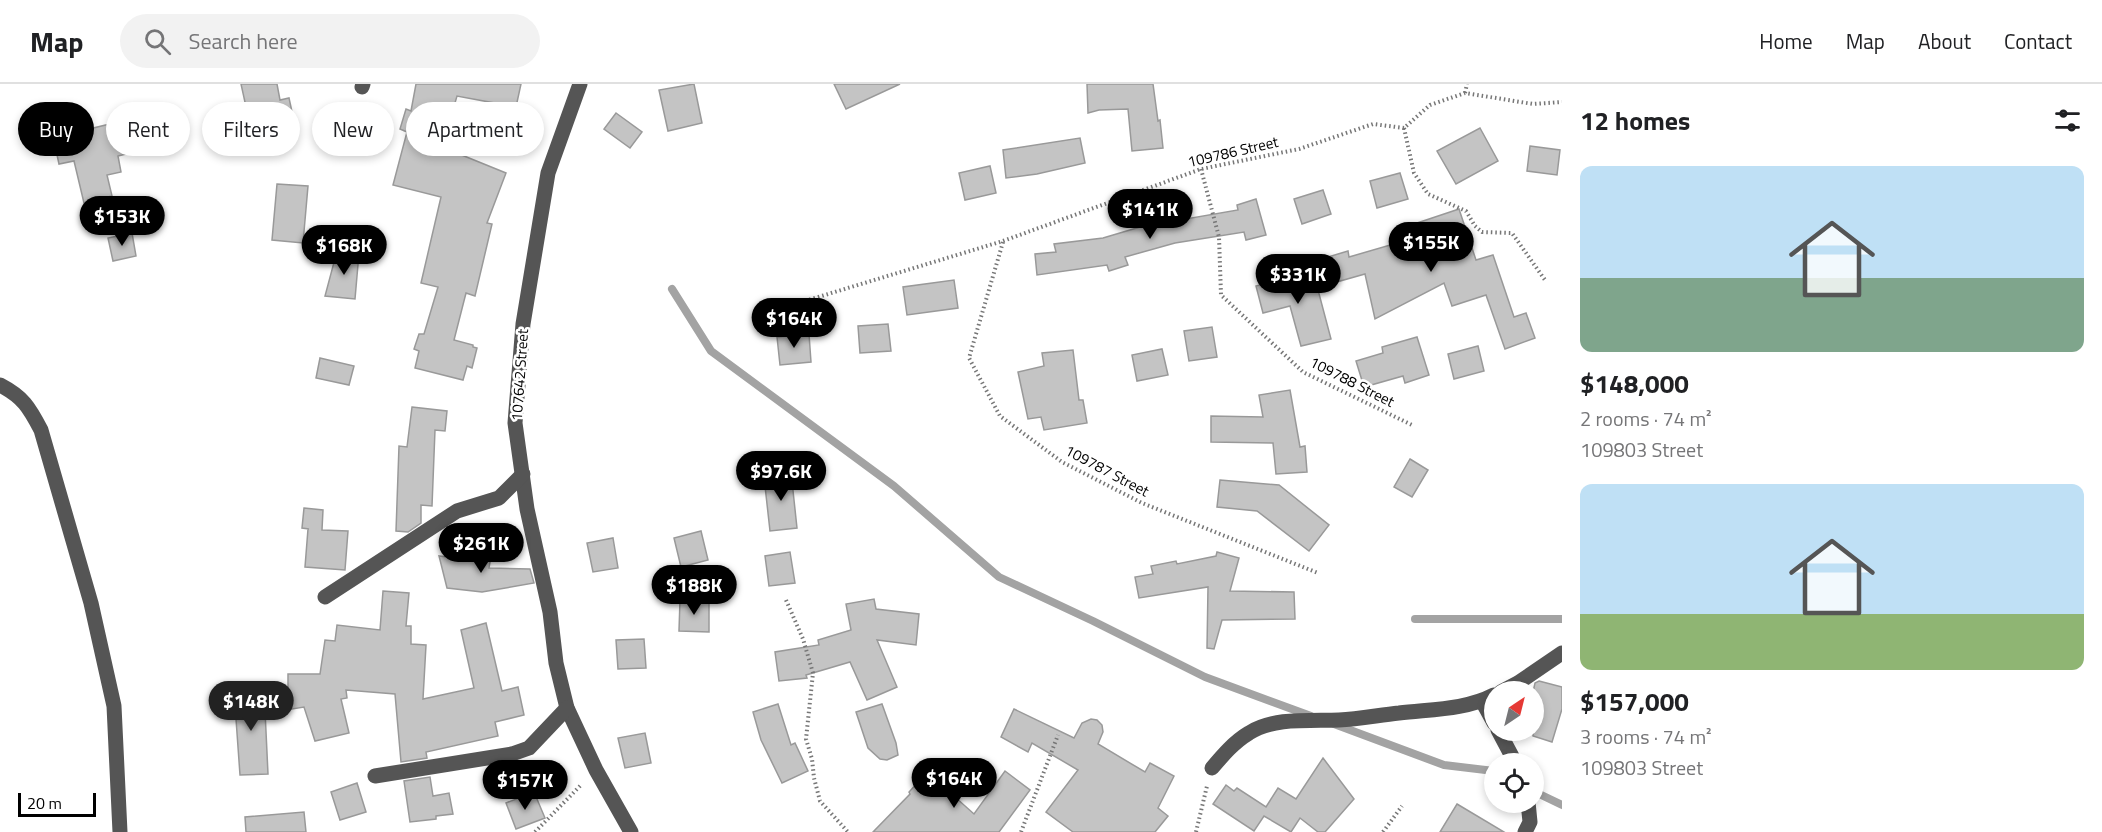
<!DOCTYPE html>
<html lang="en">
<head>
<meta charset="utf-8">
<style>
  body { margin:0; font-family:"Titillium Web",sans-serif; background:#f2f2f2; color:#202124; height:100vh; display:flex; flex-direction:column; font-size:22px; white-space:nowrap }
  * { box-sizing:border-box; margin:0 }
  p { font-size:20px; color:#757577 }
  .icon { flex:none; width:33px; height:33px; fill:none; stroke:currentColor; stroke-width:2; stroke-linecap:round; stroke-linejoin:round }
  .map { position:relative; flex:1; overflow:hidden }
  .sheet { display:flex; flex-direction:column; background:#fff; width:540px }
  .sheet>* { flex:none }
  .banner { position:absolute; left:18px; top:18px; width:570px; height:54px; display:flex; gap:12px }
  .needle { width:39px; rotate:35deg }
  .tools { position:absolute; left:1484px; top:597px; display:grid; gap:12px }
  .tools a { display:grid; place-items:center; width:60px; height:60px; border-radius:50%; background:#fff; box-shadow:0 3px 9px #0003; font-size:30px }
  .scale { position:absolute; left:18px; bottom:15px; width:78px; box-sizing:border-box; padding-left:6px; border:3px solid #000; border-top:0; font-size:16px; line-height:21px; white-space:nowrap; color:#000; -webkit-text-stroke:4px #fff; paint-order:stroke }
  .price { position:absolute; translate:-50% -51px; padding:0 14px; border-radius:21px; background:#000; color:#fff; font-size:20px; line-height:39px; filter:drop-shadow(0 2px 3px #0008) }
  .price::after { content:''; position:absolute; left:50%; top:36px; width:18px; height:14px; margin-left:-9px; background:inherit; clip-path:polygon(0 0,100% 0,50% 100%) }
  .price.active { background:#222; color:#fff }
  ul { padding:0; list-style:none }
  li { display:grid; align-content:center; gap:12px; height:318px; padding:0 18px }
  li span { display:grid; place-items:center; height:186px; border-radius:12px; color:#555 }
  li>.icon { margin-inline-start:auto }
  span .icon { width:108px; height:108px; fill:#fffc; stroke-width:1 }
  li b { font-size:26px }
  h2 { display:flex; justify-content:space-between; align-items:center; height:72px; padding:0 18px; font-size:26px }
  .pill { padding:0 21px; border-radius:27px; background:#fff; box-shadow:0 3px 9px #0003; font-size:21px; line-height:54px }
  .pill.active { background:#000; color:#fff }
  header { display:flex; align-items:center; gap:36px; box-sizing:border-box; height:84px; padding:0 30px; background:#fff; border-bottom:2px solid #e0e0e0 }
  header strong { font-size:28px }
  nav { display:flex; gap:33px; margin-inline-start:auto; font-size:21px }
  .search { width:420px; height:54px; background:#f2f2f2; display:flex; align-items:center; gap:15px; box-sizing:border-box; padding:0 21px; border-radius:33px; color:#757577; font-size:22px }
  main { display:flex; flex:1; min-height:0 }
  .map>svg:first-child { display:block }
  .lines { fill:none; stroke-linecap:round; stroke-linejoin:round }
  .stream { stroke:#a3a3a3; stroke-width:8 }
  .building { fill:#c4c4c4; stroke:#999; stroke-width:1.5 }
  .path { stroke:#777; stroke-width:4; stroke-dasharray:1.5 3; stroke-linecap:butt }
  .minor { stroke:#555; stroke-width:15 }
  .labels { text-anchor:middle; stroke-width:5; stroke-linejoin:round; paint-order:stroke }
  .street-label { font-size:15px; fill:#000; stroke:#fff }
</style>
</head>
<body>
<header>
<strong>Map</strong>
<div class="search"><svg class="icon" aria-label="search" viewBox="0 0 24 24"><circle cx="10" cy="10" r="6"/><path d="M15 15l6 6"/></svg>Search here</div>
<nav><a>Home</a><a>Map</a><a>About</a><a>Contact</a></nav>
</header>
<main>
<div class="map">
<svg width="1562" height="748" viewBox="0 0 1562 748">
  <rect width="100%" height="100%" fill="#fff"/>
  <g class="lines">
    <g class="stream">
      <path d="M672,205L711,267L894,402L999,493L1093,537L1205,593L1311,632"/>
      <path d="M1415,535H1562"/>
      <path d="M1334,640L1444,681L1494,687"/>
      <path d="M1533,707L1562,721"/>
    </g>
  </g>
  <g class="building">
    <path d="M241,0H277L280,16L289,14L294,37L285,40L288,52L254,59Z"/>
    <path d="M416,0H521L516,23L457,12L442,63L506,89L487,139L492,140L475,212L466,209L454,256L473,261V263L477,264L472,284L467,282L463,296L415,284L419,267L414,265L419,250H424L438,203L421,199L441,113L393,101L407,48L400,45L406,25L411,27Z"/>
    <path d="M694,0L702,39L668,47L659,6Z"/>
    <path d="M834,0H900L846,25Z"/>
    <path d="M1087,0H1153L1158,37L1160,36L1163,64L1132,67L1128,25L1099,26L1088,29Z"/>
    <path d="M616,29L642,48L630,64L604,45Z"/>
    <path d="M110,40L112,46L136,40L142,66L118,72L121,88L107,91L112,112L84,119L74,77L59,80L54,57L69,54L68,50Z"/>
    <path d="M1480,44L1498,77L1456,100L1437,67Z"/>
    <path d="M1080,54L1085,79L1037,90L1006,94L1003,66Z"/>
    <path d="M1530,62L1560,66L1557,91L1527,87Z"/>
    <path d="M990,82L996,109L965,116L959,89Z"/>
    <path d="M1400,89L1408,115L1377,124L1370,97Z"/>
    <path d="M277,100L308,102L303,159L272,156Z"/>
    <path d="M1323,106L1331,130L1302,140L1294,115Z"/>
    <path d="M1256,115L1266,151L1246,156L1244,148L1175,159L1125,173L1128,181L1109,187L1107,181L1037,191L1035,170L1056,168L1054,160L1103,154L1184,130L1186,135L1238,126L1237,121Z"/>
    <path d="M1459,125L1476,176L1493,171L1514,233L1526,229L1535,254L1505,265L1486,211L1452,222L1444,199L1375,235L1365,190L1326,201L1318,176L1348,167L1349,173L1411,155L1408,142Z"/>
    <path d="M132,149L136,172L113,177L108,154Z"/>
    <path d="M337,167L359,169L355,215L325,212Z"/>
    <path d="M1313,187L1331,255L1301,262L1290,222L1263,229L1256,202Z"/>
    <path d="M954,196L958,224L907,231L903,203Z"/>
    <path d="M888,240L891,267L860,269L858,242Z"/>
    <path d="M1212,243L1217,273L1189,277L1184,247Z"/>
    <path d="M809,250L811,278L780,281L777,253Z"/>
    <path d="M1417,253L1429,291L1405,299L1403,292L1364,303L1356,277L1383,269L1382,263Z"/>
    <path d="M1478,262L1484,287L1454,295L1448,270Z"/>
    <path d="M1162,265L1168,291L1137,297L1132,271Z"/>
    <path d="M1073,266L1079,316H1083L1087,339L1044,346L1041,333L1028,335L1018,288L1044,282L1042,269Z"/>
    <path d="M320,274L354,282L349,301L316,294Z"/>
    <path d="M1290,306L1300,363L1305,362L1307,388L1276,390L1273,359L1211,358V332L1263,333L1259,311Z"/>
    <path d="M412,323L447,327L445,347L435,346L432,422L421,421V439L408,448L396,447L399,362L407,363Z"/>
    <path d="M1410,375L1428,386L1412,413L1394,403Z"/>
    <path d="M791,388L797,444L770,447L764,393Z"/>
    <path d="M1220,396L1279,401L1329,441L1309,467L1257,427L1217,423Z"/>
    <path d="M304,424L323,426L322,446L348,447L345,486L305,483L308,445H309L302,444Z"/>
    <path d="M701,447L708,476L681,483L674,454Z"/>
    <path d="M613,454L618,484L593,488L587,459Z"/>
    <path d="M465,467L491,472L489,484L530,485L534,499L482,508L447,504L439,472L463,475Z"/>
    <path d="M790,468L795,499L769,502L765,472Z"/>
    <path d="M1217,468L1239,474L1230,507L1294,508L1295,535L1222,536L1214,565L1207,564L1208,503L1139,514L1135,493L1153,490L1151,482L1176,477L1177,480L1216,472Z"/>
    <path d="M383,507L409,509L406,542H411V560L426,561L423,615L474,604L461,546L486,539L502,607L518,603L524,631L495,638L498,652L426,668L427,674L401,678L395,610L346,606L347,614L341,615L349,649L315,657L304,623L286,626L279,605H288V590H320L325,556L335,557L337,541L380,546Z"/>
    <path d="M874,515L876,525L919,530L916,561L877,556L897,603L867,616L850,578L806,591L807,594L779,597L775,568L819,561L818,556L851,546L846,520Z"/>
    <path d="M680,516L709,517V548L679,547Z"/>
    <path d="M644,555L646,584L618,585L616,556Z"/>
    <path d="M1539,597L1562,603V625L1552,658L1533,652V608L1535,599Z"/>
    <path d="M264,605L268,690L240,691L234,607Z"/>
    <path d="M778,620L791,661L795,659L808,687L782,699L761,656L753,628Z"/>
    <path d="M882,620L896,659L898,671L887,676L880,675L868,664L856,628Z"/>
    <path d="M1014,625L1074,654L1082,639L1091,635L1097,636L1102,641L1103,648L1098,660L1145,688L1150,679L1174,692L1158,724L1168,732L1155,748H1073L1046,728L1078,686L1032,659L1028,668L1001,653Z"/>
    <path d="M645,649L651,679L625,684L618,654Z"/>
    <path d="M1323,674L1354,715L1325,748H1318L1300,734L1291,748L1264,732L1254,747L1213,720L1226,701L1234,707L1237,704L1266,723L1278,704L1296,715Z"/>
    <path d="M1005,687L1030,706L999,748H873L910,710L909,708L927,688L974,730Z"/>
    <path d="M430,693L433,712L449,709L453,730L436,732V735L410,738L404,697Z"/>
    <path d="M357,699L366,728L340,736L331,708Z"/>
    <path d="M534,708L545,734L516,745L506,719Z"/>
    <path d="M1457,720L1504,748H1440Z"/>
    <path d="M304,728L306,748H246L245,733Z"/>
  </g>
  <g class="lines">
    <g class="path">
      <path d="M1465,9L1467,0"/>
      <path d="M1404,44L1414,89L1428,110L1466,127L1475,142L1482,148L1512,149L1545,196"/>
      <path d="M1201,85L1219,153L1221,211L1303,288L1412,341"/>
      <path d="M1003,158L969,274L1000,332L1062,378L1142,419L1318,489"/>
      <path d="M805,217L1003,157L1201,85L1299,65L1373,40L1404,44L1430,21L1465,9L1533,20L1562,18"/>
      <path d="M786,516L803,555L813,589L806,655L812,675L814,694L820,717L848,748"/>
      <path d="M535,748L581,701"/>
      <path d="M1021,748L1058,651"/>
      <path d="M1196,748L1207,702"/>
      <path d="M1383,748L1402,722"/>
    </g>
    <g class="minor">
      <path d="M580,0L548,89L523,240L515,339L527,425L550,528L556,579L567,624L596,686L631,748"/>
      <path d="M362,3L363,0"/>
      <path d="M0,301C23,313 29,323 41,346L91,519L114,622L120,748"/>
      <path d="M325,513L457,427L499,414L523,390"/>
      <path d="M1501,608L1518,599L1562,569"/>
      <path d="M1482,617L1494,639"/>
      <path d="M1498,646L1516,680"/>
      <path d="M1212,684C1223,671 1234,658 1249,649C1274,633 1310,637 1339,636C1360,635 1379,631 1399,629C1431,625 1465,626 1494,611"/>
      <path d="M375,692L512,670L529,664L567,624"/>
      <path d="M1525,748L1530,738L1528,718"/>
    </g>
  </g>
  <g class="labels">
    <g class="street-label">
      <text transform="translate(1233 68) rotate(-13)" y="5">109786 Street</text>
      <text transform="translate(520 291) rotate(-86)" y="5">107642 Street</text>
      <text transform="translate(1352 298) rotate(27)" y="5">109788 Street</text>
      <text transform="translate(1107 387) rotate(28)" y="5">109787 Street</text>
    </g>
  </g>
</svg>
<div class="tools">
<a><svg class="needle" viewBox="-14 -14 28 28"><path d="M0-13l5 13h-10z" fill="#e53935"/><path d="M0 13l5-13h-10z" fill="#757577"/></svg></a>
<a><svg class="icon" aria-label="locate" viewBox="0 0 24 24"><circle cx="12" cy="12" r="6"/><path d="M12 2v4M12 18v4M2 12h4M18 12h4"/></svg></a>
</div>
<div class="scale">20 m</div>
<b class="price" style="left:1150px;top:156px">$141K</b>
<b class="price" style="left:122px;top:163px">$153K</b>
<b class="price" style="left:1431px;top:189px">$155K</b>
<b class="price" style="left:344px;top:192px">$168K</b>
<b class="price" style="left:1298px;top:221px">$331K</b>
<b class="price" style="left:794px;top:265px">$164K</b>
<b class="price" style="left:781px;top:418px">$97.6K</b>
<b class="price" style="left:481px;top:490px">$261K</b>
<b class="price" style="left:694px;top:532px">$188K</b>
<b class="price active" style="left:251px;top:648px">$148K</b>
<b class="price" style="left:954px;top:725px">$164K</b>
<b class="price" style="left:525px;top:727px">$157K</b>
<div class="banner">
<a class="pill active">Buy</a>
<a class="pill">Rent</a>
<a class="pill">Filters</a>
<a class="pill">New</a>
<a class="pill">Apartment</a>
</div>
</div>
<section class="sheet">
<h2>12 homes<svg class="icon" aria-label="filters" viewBox="0 0 24 24"><path d="M4 7h16M4 17h16"/><circle cx="9" cy="7" r="2"/><circle cx="15" cy="17" r="2"/></svg></h2>
<ul>
<li><span style="background:linear-gradient(#bfe0f5 60%,#7fa58c 0)"><svg class="icon" aria-label="home" viewBox="0 0 24 24"><path d="M3 11l9-7 9 7M6 9v11h12V9"/></svg></span><div><b>$148,000</b><p>2 rooms · 74 m²</p><p>109803 Street</p></div></li>
<li><span style="background:linear-gradient(#bfe0f5 70%,#8fb573 0)"><svg class="icon" aria-label="home" viewBox="0 0 24 24"><path d="M3 11l9-7 9 7M6 9v11h12V9"/></svg></span><div><b>$157,000</b><p>3 rooms · 74 m²</p><p>109803 Street</p></div></li>
</ul>
</section>
</main>
</body>
</html>
